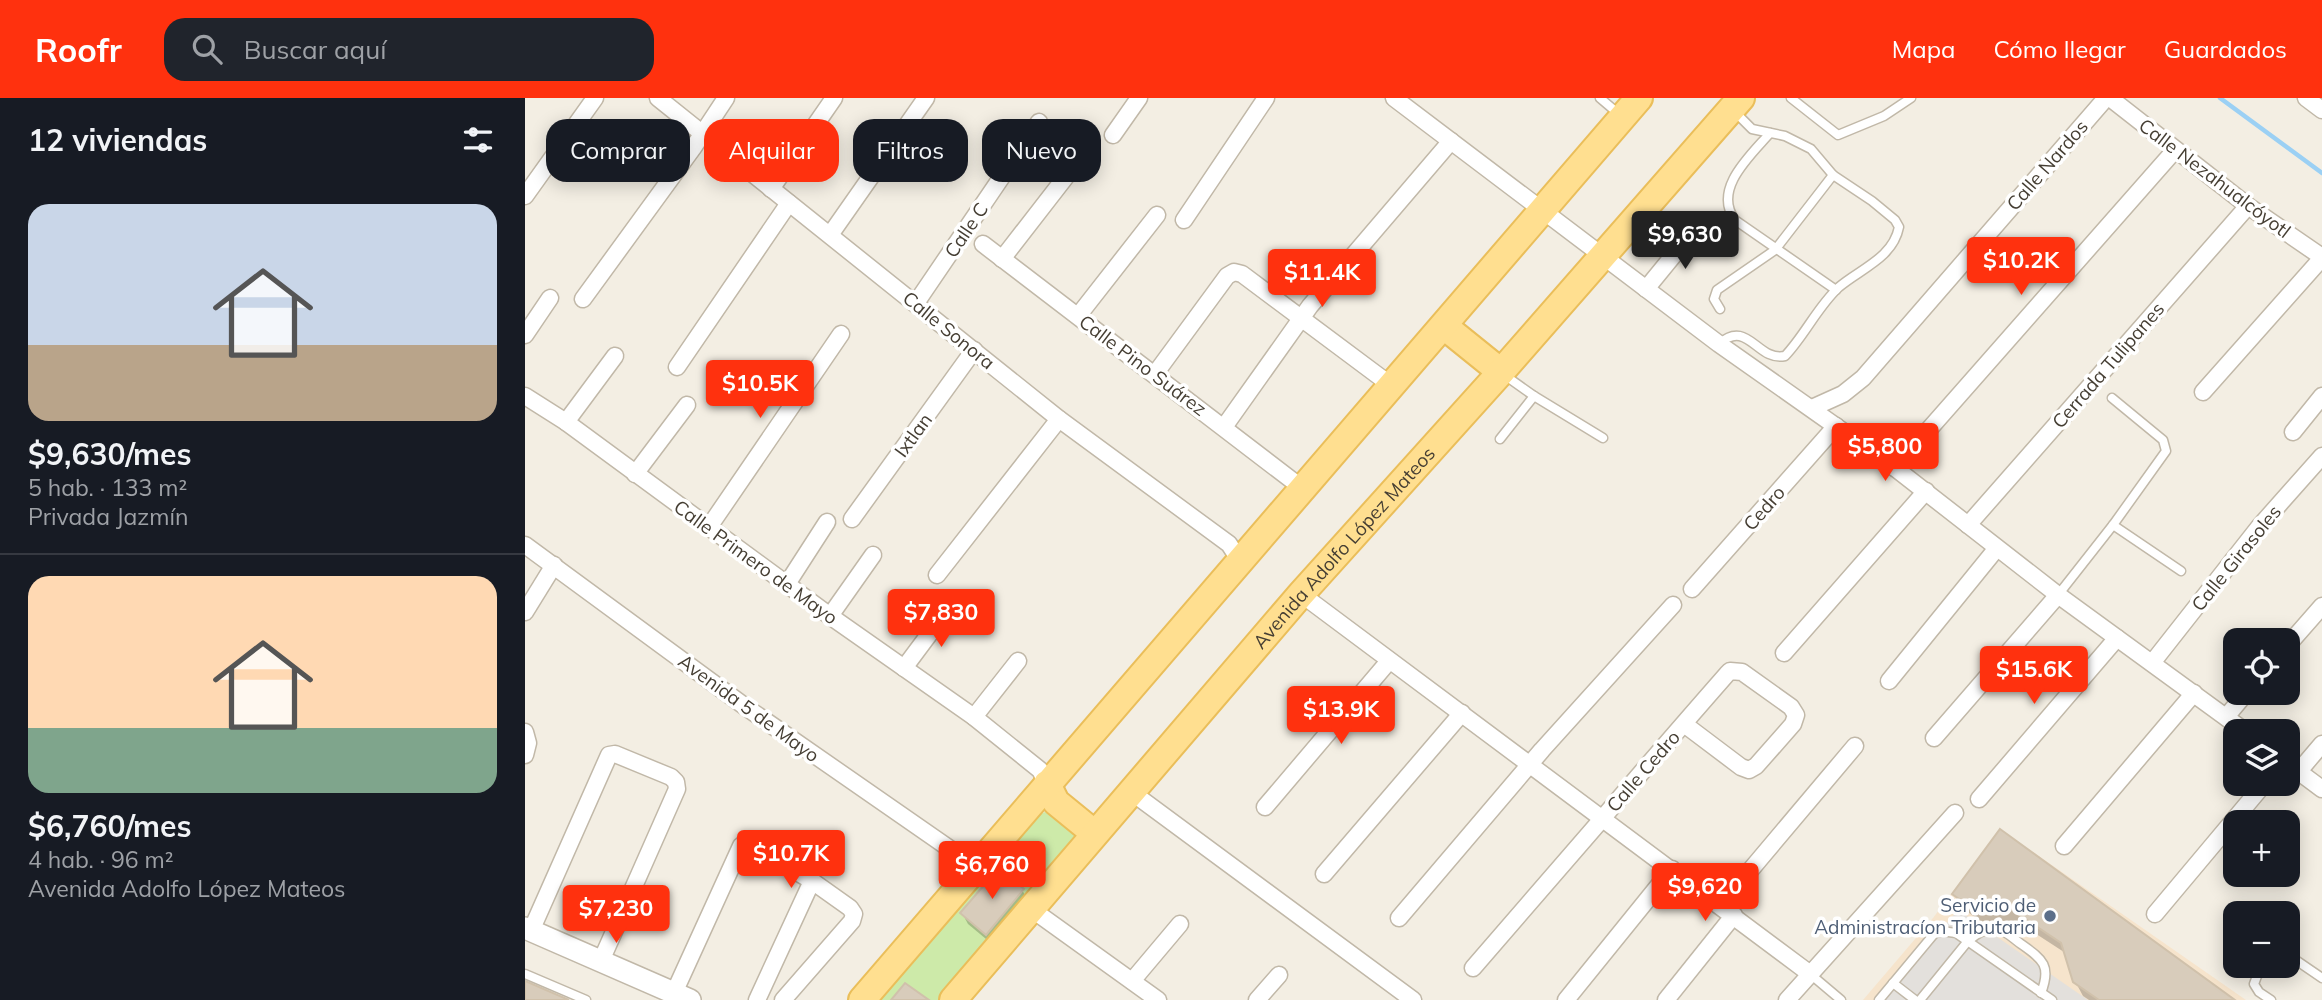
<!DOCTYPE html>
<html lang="es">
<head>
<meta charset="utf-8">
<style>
  body { margin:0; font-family:Mulish,sans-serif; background:#20242c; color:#f1f3f6; height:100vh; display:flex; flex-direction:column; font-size:26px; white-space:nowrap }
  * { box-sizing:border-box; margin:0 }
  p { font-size:23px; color:#9ea1a6 }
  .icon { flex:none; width:38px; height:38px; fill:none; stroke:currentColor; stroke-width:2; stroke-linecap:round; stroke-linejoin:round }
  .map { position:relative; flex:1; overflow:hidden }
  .panel { display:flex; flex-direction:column; background:#171b24; width:525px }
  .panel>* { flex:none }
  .banner { position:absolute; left:21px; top:21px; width:665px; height:63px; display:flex; gap:14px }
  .buttons { position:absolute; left:1698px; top:530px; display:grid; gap:14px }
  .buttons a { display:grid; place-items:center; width:77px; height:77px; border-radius:14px; background:#171b24; box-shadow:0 4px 18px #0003; font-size:35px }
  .price { position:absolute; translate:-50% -60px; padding:0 16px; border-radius:7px; background:#ff310e; color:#fff; font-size:23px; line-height:46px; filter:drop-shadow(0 2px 4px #0008) }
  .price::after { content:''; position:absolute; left:50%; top:42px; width:21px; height:16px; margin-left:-10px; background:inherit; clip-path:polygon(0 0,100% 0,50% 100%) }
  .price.on { background:#222; color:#fff }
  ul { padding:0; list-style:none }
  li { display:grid; align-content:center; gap:14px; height:371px; padding:0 28px }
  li+li { border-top:2px solid #363941 }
  li span { display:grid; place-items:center; height:217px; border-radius:21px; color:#555 }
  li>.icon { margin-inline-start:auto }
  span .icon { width:126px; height:126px; fill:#fffc; stroke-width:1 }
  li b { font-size:30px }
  h2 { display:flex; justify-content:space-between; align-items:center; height:84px; padding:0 28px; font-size:30px }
  .tag { padding:0 24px; border-radius:21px; background:#171b24; box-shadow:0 4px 18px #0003; font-size:24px; line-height:63px }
  .tag.on { background:#ff310e; color:#fff }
  header { display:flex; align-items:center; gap:42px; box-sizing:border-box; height:98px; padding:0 35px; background:#ff310e; color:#fff }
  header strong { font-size:33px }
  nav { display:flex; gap:38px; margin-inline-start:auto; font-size:24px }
  .search { width:490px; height:63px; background:#20242c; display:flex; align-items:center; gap:18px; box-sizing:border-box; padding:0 24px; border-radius:21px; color:#9ea1a6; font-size:26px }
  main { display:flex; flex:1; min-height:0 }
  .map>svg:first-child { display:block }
  .commercial { fill:#f6e4cc }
  .green { fill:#cdeaa9 }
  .parking { fill:#e3e0dc }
  .shadow { fill:#0003 }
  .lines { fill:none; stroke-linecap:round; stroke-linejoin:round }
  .stream { stroke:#9bd0f4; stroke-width:4.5 }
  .building { fill:#d8ccbb; stroke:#d0c1ab; stroke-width:2 }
  .service-casing { stroke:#c1b8a8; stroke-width:11 }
  .minor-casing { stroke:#c1b8a8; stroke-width:19 }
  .tertiary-casing { stroke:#c1b8a8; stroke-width:24 }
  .primary-casing { stroke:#eabe5a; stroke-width:30 }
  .service { stroke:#fff; stroke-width:8 }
  .minor { stroke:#fff; stroke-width:16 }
  .tertiary { stroke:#fff; stroke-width:21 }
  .primary { stroke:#ffdf90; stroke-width:26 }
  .service-dot { fill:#5c6f8a; stroke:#fff; stroke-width:2.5 }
  .labels { text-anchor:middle; stroke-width:7; stroke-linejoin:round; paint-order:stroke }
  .street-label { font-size:19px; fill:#453e33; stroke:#fff }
  .service-label { font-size:19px; fill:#4e5e75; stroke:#fff; text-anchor:end }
</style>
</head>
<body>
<header>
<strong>Roofr</strong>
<div class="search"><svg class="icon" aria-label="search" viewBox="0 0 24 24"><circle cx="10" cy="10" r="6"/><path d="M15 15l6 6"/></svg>Buscar aquí</div>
<nav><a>Mapa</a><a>Cómo llegar</a><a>Guardados</a></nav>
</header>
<main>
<section class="panel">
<h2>12 viviendas<svg class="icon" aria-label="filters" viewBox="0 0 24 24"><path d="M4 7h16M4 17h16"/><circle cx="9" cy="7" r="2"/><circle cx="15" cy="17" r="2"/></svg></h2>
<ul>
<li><span style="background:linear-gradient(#c9d6e8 65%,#b9a48a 0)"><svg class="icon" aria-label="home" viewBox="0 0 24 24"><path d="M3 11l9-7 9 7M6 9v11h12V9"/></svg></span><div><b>$9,630/mes</b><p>5 hab. · 133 m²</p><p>Privada Jazmín</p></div></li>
<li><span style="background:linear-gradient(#ffd9b3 70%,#7fa58c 0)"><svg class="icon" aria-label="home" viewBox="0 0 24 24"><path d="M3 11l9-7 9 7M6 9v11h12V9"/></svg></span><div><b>$6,760/mes</b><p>4 hab. · 96 m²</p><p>Avenida Adolfo López Mateos</p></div></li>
</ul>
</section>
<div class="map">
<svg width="1797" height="902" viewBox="0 0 1797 902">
  <rect width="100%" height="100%" fill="#f3eee3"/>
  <path class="commercial" d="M1475,731L1721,902H1338L1408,820Z"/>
  <path class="green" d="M520,714L543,723L552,741L416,902H349L503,722Z"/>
  <path class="parking" d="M1433,812L1563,902H1357Z"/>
  <g class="shadow">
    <path d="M1475,734L1707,902H1564L1558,898L1550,883L1542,856L1493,824H1457L1437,810L1429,796Z"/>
    <path d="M497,792L503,802L467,846L443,826L437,815Z"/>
  </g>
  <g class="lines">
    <path class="stream" d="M1695,0L1797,75"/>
  </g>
  <g class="building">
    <path d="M1475,731L1710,902H1574L1548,884L1536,845L1484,810H1447L1427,796Z"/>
    <path d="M474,770L499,791L461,837L435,815Z"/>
    <path d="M0,883L44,902H0Z"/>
    <path d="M380,885L404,902H366Z"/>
  </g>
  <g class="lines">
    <g class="service-casing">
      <g id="service">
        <path d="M1075,0L1095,17"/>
        <path d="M1266,0L1313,37L1359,18L1386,0"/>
        <path d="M1245,35C1226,57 1187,91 1210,122L1311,192"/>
        <path d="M1195,211L1189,201L1192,192L1250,152L1308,77"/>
        <path d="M1194,246C1223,220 1232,264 1260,258C1280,237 1293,208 1314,189C1335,171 1368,160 1374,129L1370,122L1347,103L1308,77L1286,51L1260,38L1227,31L1209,13"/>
        <path d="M978,276L1009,298L1078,340"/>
        <path d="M975,341L1009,298"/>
        <path d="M1588,427L1656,473"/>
        <path d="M1533,497L1588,427L1641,353L1638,342L1587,300"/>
        <path d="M1762,856L1797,880"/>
        <path d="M1739,868L1732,878L1729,886L1734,894L1746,902"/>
        <path d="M1284,875L1316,902"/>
        <path d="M0,876L61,902"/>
        <path d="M1368,885L1390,902"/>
        <path d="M1354,902L1409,836L1416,833L1431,835L1527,902"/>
        <path d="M1395,902L1443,843C1451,836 1462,829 1473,831C1481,833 1489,841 1496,846C1517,861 1527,867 1516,895"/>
      </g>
    </g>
    <g class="minor-casing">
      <g id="minor">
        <path d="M133,0L534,321L704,446L715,463"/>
        <path d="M869,0L1194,246L1370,370L1533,497L1721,634"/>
        <path d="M1585,0L1723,108L1797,159"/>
        <path d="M1781,0L1797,12"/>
        <path d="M588,37L614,0"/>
        <path d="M246,91L309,0"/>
        <path d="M0,98L70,0"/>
        <path d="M659,122L741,0"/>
        <path d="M305,137L401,0"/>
        <path d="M458,146L777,390"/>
        <path d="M477,161L553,63"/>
        <path d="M1121,191L1170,131"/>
        <path d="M58,201L168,50L201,0"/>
        <path d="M391,205L514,24"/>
        <path d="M553,218L632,117"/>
        <path d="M0,237L25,200"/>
        <path d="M152,269L264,105"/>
        <path d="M630,276L702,178L709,174L717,176L867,288"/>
        <path d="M1678,294L1797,160"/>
        <path d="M0,298L41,324L305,518L449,619L515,672L522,686"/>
        <path d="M1287,310L1318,296L1338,280L1581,0"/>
        <path d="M41,324L90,258"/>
        <path d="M699,329L785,208L926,43"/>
        <path d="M1768,334L1797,298"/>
        <path d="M1370,370L1650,52"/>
        <path d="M110,376L162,307"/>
        <path d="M327,421L449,252"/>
        <path d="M1443,427L1723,108"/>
        <path d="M184,429L316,236"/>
        <path d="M0,447L222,610L451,769"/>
        <path d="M412,477L534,321"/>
        <path d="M262,486L302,424"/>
        <path d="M1167,491L1311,328"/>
        <path d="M776,496L1284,875"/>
        <path d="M0,514L29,467"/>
        <path d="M305,518L348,457"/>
        <path d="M1762,548L1797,508"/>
        <path d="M1259,555L1401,393"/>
        <path d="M1627,565L1734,429L1797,358"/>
        <path d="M379,570L423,511"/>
        <path d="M1364,583L1472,450"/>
        <path d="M449,619L493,563"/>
        <path d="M1701,619L1721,595"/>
        <path d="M0,634L3,645L0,657"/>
        <path d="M1409,640L1533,497"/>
        <path d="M1762,665L1797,691"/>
        <path d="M1774,673L1797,646"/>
        <path d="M605,693L888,902"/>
        <path d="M1454,701L1592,540"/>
        <path d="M740,709L864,563"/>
        <path d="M1539,748L1669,595"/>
        <path d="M799,776L937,615"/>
        <path d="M1196,807L1330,648"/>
        <path d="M505,810L633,902"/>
        <path d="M1630,816L1739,686"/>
        <path d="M874,820L1017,652L1148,507"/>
        <path d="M6,833L84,657L90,656L146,679L151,684L152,691L76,863"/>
        <path d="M948,870L1077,721C1118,672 1160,624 1202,576L1205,573L1217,574L1266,609L1271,617L1268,626L1231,668L1224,672L1216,669L1159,626"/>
        <path d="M607,883L655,826"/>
        <path d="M149,895L216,748L222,744L287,783L325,810L329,816L327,823L258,902"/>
        <path d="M232,902L287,783"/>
        <path d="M732,902L754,877"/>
        <path d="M1041,902L1147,771"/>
        <path d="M1141,902L1209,817"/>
        <path d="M1262,902L1430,715"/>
      </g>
    </g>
    <g class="tertiary-casing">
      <path id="tertiary" d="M0,830L165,902"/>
    </g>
    <g class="primary-casing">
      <g id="primary">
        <path d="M919,228L976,274"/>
        <path d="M522,686L531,704L569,735"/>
        <path d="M337,902L1114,0"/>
        <path id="s1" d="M428,902L776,496L976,274L1216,0"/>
      </g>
    </g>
    <use href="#service" class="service"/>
    <use href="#minor" class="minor"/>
    <use href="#tertiary" class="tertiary"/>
    <use href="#primary" class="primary"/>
  </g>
  <circle class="service-dot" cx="1525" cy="818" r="7"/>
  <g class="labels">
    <g class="street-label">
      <text transform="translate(1522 67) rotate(-49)" y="7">Calle Nardos</text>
      <text transform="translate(1690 80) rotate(37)" y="7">Calle Nezahualcóyotl</text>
      <text transform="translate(441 132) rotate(-56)" y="7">Calle C</text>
      <text transform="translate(424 232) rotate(39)" y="7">Calle Sonora</text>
      <text transform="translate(618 267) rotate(37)" y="7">Calle Pino Suárez</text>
      <text transform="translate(1583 267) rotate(-49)" y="7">Cerrada Tulipanes</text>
      <text transform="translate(388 337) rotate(-54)" y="7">Ixtlan</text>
      <text transform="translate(1239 410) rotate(-49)" y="7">Cedro</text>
      <text dy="7" stroke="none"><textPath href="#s1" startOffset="598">Avenida Adolfo López Mateos</textPath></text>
      <text transform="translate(1711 460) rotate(-51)" y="7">Calle Girasoles</text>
      <text transform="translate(231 464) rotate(36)" y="7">Calle Primero de Mayo</text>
      <text transform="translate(224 610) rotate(36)" y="7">Avenida 5 de Mayo</text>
      <text transform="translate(1118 673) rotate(-49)" y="7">Calle Cedro</text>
    </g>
    <g class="service-label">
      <text x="1511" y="814">Servicio de<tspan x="1511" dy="22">Administracíon Tributaria</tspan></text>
    </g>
  </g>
</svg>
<div class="buttons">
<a><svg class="icon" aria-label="locate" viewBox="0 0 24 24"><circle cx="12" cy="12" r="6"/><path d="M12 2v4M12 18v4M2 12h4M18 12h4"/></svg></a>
<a><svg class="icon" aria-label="layers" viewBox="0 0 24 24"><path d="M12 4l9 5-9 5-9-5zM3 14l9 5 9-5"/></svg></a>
<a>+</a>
<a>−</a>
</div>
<b class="price on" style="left:1160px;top:173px">$9,630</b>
<b class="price" style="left:1496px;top:199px">$10.2K</b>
<b class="price" style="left:797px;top:211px">$11.4K</b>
<b class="price" style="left:235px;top:322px">$10.5K</b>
<b class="price" style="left:1360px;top:385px">$5,800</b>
<b class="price" style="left:416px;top:551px">$7,830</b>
<b class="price" style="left:1509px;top:608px">$15.6K</b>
<b class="price" style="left:816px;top:648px">$13.9K</b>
<b class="price" style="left:266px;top:792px">$10.7K</b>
<b class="price" style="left:467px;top:803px">$6,760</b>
<b class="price" style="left:1180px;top:825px">$9,620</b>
<b class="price" style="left:91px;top:847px">$7,230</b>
<div class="banner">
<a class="tag">Comprar</a>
<a class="tag on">Alquilar</a>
<a class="tag">Filtros</a>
<a class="tag">Nuevo</a>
</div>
</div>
</main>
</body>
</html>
